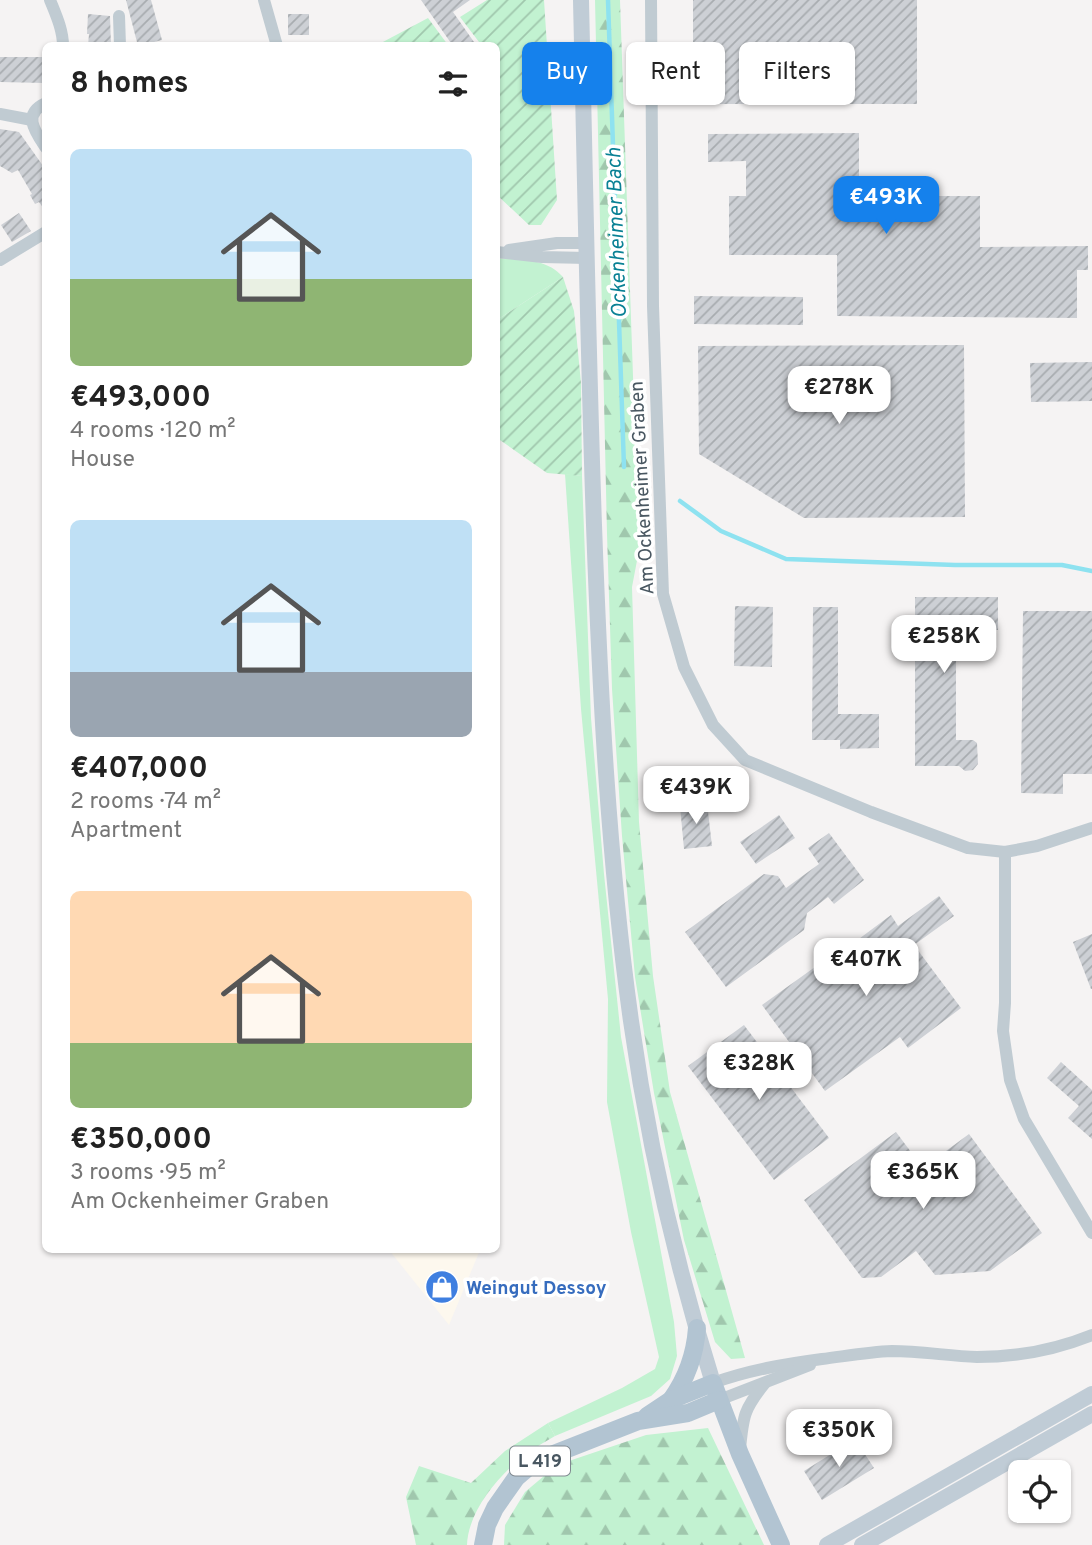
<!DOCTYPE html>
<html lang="en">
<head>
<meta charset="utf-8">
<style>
  body { margin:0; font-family:Overpass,sans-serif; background:#f6f6f6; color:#222; height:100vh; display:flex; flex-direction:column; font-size:26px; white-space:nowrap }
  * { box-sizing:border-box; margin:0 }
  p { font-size:23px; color:#767676 }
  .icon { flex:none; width:38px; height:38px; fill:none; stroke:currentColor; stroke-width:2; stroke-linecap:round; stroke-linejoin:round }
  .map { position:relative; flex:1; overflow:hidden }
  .details { position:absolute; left:42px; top:42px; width:458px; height:1211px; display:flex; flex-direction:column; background:#fff; border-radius:10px; box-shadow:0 2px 5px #0004 }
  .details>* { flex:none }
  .top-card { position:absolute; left:522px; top:42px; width:466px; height:63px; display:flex; gap:14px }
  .fabs { position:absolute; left:1008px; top:1460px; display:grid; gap:14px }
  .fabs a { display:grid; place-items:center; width:63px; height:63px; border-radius:10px; background:#fff; box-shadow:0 2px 5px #0004; font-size:35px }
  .price { position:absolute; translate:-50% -60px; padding:0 16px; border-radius:14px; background:#fff; color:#222; font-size:23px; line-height:46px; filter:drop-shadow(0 2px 4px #0008) }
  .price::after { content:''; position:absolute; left:50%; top:42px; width:21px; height:16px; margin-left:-10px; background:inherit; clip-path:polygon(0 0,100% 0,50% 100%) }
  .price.active { background:#1581ec; color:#fff }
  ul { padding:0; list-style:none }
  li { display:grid; align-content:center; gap:14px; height:371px; padding:0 28px }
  li span { display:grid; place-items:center; height:217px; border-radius:10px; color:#555 }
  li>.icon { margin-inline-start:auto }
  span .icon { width:126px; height:126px; fill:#fffc; stroke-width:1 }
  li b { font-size:30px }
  h2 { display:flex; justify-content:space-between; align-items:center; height:84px; padding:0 28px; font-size:30px }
  .tag { padding:0 24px; border-radius:10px; background:#fff; box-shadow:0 2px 5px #0004; font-size:24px; line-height:63px }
  .tag.active { background:#1581ec; color:#fff }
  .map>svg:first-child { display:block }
  .commercial { fill:#fdf8ee }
  .grass { fill:#c2f2d1 }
  .forest { fill:url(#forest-firs) }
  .garden { fill:url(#garden-furrows) }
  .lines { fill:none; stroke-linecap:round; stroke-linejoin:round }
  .stream { stroke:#8ee2f0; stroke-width:4.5 }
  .building { fill:url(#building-hatch) }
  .minor { stroke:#c0cbd2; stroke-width:12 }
  .secondary { stroke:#c0ccd6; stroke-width:16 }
  .primary { stroke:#b2c4d2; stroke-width:18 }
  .labels { text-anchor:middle; stroke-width:7; stroke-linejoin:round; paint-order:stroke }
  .shield { fill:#fff; stroke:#808990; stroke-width:2 }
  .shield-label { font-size:18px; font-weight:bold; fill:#495761 }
  .street-label { font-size:19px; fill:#495761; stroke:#fff }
  .shop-label { font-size:19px; font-weight:bold; fill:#366cbe; stroke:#fff; text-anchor:start }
  .water-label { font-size:21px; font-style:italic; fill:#098195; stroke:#fff }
</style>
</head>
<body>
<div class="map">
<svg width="1092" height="1545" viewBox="0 0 1092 1545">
  <defs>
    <pattern id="forest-firs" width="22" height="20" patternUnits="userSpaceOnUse" patternTransform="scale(1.75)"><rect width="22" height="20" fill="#c2f2d1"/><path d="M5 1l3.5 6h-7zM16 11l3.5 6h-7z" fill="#a0c7ad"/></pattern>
    <pattern id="garden-furrows" width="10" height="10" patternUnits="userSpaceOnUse" patternTransform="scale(1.75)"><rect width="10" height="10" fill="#c2f2d1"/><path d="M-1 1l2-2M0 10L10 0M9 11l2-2" fill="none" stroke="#a0c7ad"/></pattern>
    <pattern id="building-hatch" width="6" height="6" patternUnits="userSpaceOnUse" patternTransform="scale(1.75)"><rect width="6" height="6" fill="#cdd0d5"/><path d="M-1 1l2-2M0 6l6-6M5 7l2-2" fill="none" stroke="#a8acb0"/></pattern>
  </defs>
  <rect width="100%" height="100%" fill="#f5f3f3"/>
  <path class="commercial" d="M389,1250H480L449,1325Z"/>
  <g class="grass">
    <path d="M497,258C520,260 547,258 563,277L497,320Z"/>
    <path d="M565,474L582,476L591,718L604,874L621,1037L674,1322L677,1356L670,1379L651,1396L555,1436L548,1423L622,1388L655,1369L659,1357L631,1232L607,1102L608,999L581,709Z"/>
  </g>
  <g class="forest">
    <path d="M595,0H620L639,550L632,587L639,822L653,976L670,1092L745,1358L731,1359L715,1342L684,1240L654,1093L635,977L622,836L612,689L607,534Z"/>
    <path d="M548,1423L555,1436C544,1443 531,1449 522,1457C497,1478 468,1512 467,1545H416L406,1497L419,1466L471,1483L505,1451Z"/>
    <path d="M708,1428L764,1545H504L505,1525L525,1492L557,1465L646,1435Z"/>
  </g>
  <g class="garden">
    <path d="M487,0H544L557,200L541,225H529L497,195V46L474,45L479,42L460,17Z"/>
    <path d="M428,18L448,45H382L381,43Z"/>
    <path d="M563,277L574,311L581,383L582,476L547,473L497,438V320Z"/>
  </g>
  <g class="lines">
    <g class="stream">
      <path d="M608,0L624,467"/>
      <path d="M680,501L721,531L786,559L955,565H1062L1092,571"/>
    </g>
  </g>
  <g class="building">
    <path d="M126,0H151L162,40L138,46Z"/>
    <path d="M421,0H470L453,12L474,42L468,46H453Z"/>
    <path d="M693,0H917V104H833V65H755V104H693Z"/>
    <path d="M88,14L110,16L111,46H88L89,34H87Z"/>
    <rect x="288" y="14" width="21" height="21"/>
    <path d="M0,57H44V83L0,82Z"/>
    <path d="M0,129L19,132L46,170V212L39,202L35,204L30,195L32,194L18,170L12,173L0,166Z"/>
    <path d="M859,133V196H980V247L1088,246V270H1077V318L837,316V255H729V196H746V161L708,162V134Z"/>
    <path d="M19,213L31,231L12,242L1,225Z"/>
    <path d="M694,296L803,297V325L694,324Z"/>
    <path d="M964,345L965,517L804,518L699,454L698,346Z"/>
    <path d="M1092,362V401L1031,402L1030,363Z"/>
    <path d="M915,597H998V630H961V661H956V740H973L977,743L978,764L973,770L965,771L959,766H915Z"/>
    <path d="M735,606L773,607L772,667L734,666Z"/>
    <path d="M813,607H838V714H879V748L840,749V740H812Z"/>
    <path d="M1023,611H1092V774H1063V794L1021,793Z"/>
    <path d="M707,803L712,846L684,849L680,806Z"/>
    <path d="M779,815L795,838L756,864L740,842Z"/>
    <path d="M829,833L864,880L834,904L828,897L807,913L804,930L726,987L685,932L764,874L778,876L786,888L819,864L808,848Z"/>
    <path d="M939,896L954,916L914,945L961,1008L908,1048L900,1037L825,1091L762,1005L822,962L824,965L891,915L898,926Z"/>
    <path d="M1092,934V989H1091L1073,942Z"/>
    <path d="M744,1025L829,1138L774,1180L688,1066Z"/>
    <path d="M1061,1062L1092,1090V1139L1068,1118L1079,1106L1047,1078Z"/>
    <path d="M896,1132L923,1168L969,1134L1042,1233L990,1271L935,1275L916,1251L881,1277L862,1278L804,1200Z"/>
    <path d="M855,1439L874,1468L822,1500L804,1471Z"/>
  </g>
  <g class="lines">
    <g class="minor">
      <path d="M50,0C56,15 63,30 63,46"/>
      <path d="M264,0L277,46"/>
      <path d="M651,0L653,306L663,594L684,667L713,725L745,760L871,812L968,848L1005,852L1037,846L1092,828"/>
      <path d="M119,16L120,46"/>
      <path d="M46,103C21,114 36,133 46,148"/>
      <path d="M0,114L32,120"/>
      <path d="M509,250L557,243H587"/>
      <path d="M497,252L542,257L587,258"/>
      <path d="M0,260L46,232"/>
      <path d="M1005,852V1003L1003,1031L1010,1080L1024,1119L1092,1233"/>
      <path d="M713,1383C749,1370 785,1364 822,1359C846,1356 868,1352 892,1351C920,1351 949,1356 977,1357C1017,1357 1055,1350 1092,1335"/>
      <path d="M719,1400L810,1365"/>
      <path d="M740,1449C743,1416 744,1409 765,1383"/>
    </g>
    <g class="secondary">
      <path d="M581,0C585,175 588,350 594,525C600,691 608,857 631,1021C648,1143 676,1265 713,1383"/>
      <path d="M827,1545L1092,1394"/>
      <path d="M862,1545L1092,1414"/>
    </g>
    <g class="primary">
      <path d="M671,1400C687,1378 695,1356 697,1328"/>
      <path d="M647,1416L671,1400L713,1383L740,1454L781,1545"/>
      <path d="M483,1545L487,1525L495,1508L516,1478L530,1466L549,1456L638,1421L688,1413L719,1400"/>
    </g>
  </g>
  <defs>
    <g id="shop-disc" transform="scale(1.75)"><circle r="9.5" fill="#3f7fe0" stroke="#fff"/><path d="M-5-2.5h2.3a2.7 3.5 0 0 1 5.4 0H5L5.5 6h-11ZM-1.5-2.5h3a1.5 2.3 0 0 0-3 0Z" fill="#fff"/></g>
  </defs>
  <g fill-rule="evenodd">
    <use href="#shop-disc" x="442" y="1287"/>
  </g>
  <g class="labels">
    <rect class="shield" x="510" y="1446.5" width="60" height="29" rx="5"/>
    <g class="shield-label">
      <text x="540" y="1467">L 419</text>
    </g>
    <g class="street-label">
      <text transform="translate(641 488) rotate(-93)" y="7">Am Ockenheimer Graben</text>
    </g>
    <g class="shop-label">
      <text x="466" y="1294">Weingut Dessoy</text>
    </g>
    <g class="water-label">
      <text transform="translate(616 233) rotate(-92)" y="7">Ockenheimer Bach</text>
    </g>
  </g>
</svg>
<div class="fabs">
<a><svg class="icon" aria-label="locate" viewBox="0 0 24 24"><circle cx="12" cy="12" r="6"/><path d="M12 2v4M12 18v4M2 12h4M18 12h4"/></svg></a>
</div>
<b class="price active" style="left:886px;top:236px">€493K</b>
<b class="price" style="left:839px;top:426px">€278K</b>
<b class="price" style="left:944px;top:675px">€258K</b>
<b class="price" style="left:696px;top:826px">€439K</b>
<b class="price" style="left:866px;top:998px">€407K</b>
<b class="price" style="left:759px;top:1102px">€328K</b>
<b class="price" style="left:923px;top:1211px">€365K</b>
<b class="price" style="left:839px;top:1469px">€350K</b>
<div class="top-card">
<a class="tag active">Buy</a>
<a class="tag">Rent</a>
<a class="tag">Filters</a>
</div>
<section class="details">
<h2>8 homes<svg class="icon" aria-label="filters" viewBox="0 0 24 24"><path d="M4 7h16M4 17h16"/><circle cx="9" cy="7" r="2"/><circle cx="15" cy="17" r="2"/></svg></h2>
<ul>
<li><span style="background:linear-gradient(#bfe0f5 60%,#8fb573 0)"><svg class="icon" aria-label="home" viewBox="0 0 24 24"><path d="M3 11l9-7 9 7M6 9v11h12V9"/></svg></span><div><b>€493,000</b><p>4 rooms · 120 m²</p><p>House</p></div></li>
<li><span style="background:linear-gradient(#bfe0f5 70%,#9aa5b1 0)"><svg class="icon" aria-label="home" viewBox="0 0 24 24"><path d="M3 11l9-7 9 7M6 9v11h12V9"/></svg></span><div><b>€407,000</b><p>2 rooms · 74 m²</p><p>Apartment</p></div></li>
<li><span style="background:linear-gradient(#ffd9b3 70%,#8fb573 0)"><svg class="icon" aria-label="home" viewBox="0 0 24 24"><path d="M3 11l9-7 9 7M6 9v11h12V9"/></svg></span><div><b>€350,000</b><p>3 rooms · 95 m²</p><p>Am Ockenheimer Graben</p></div></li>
</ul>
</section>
</div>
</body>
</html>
